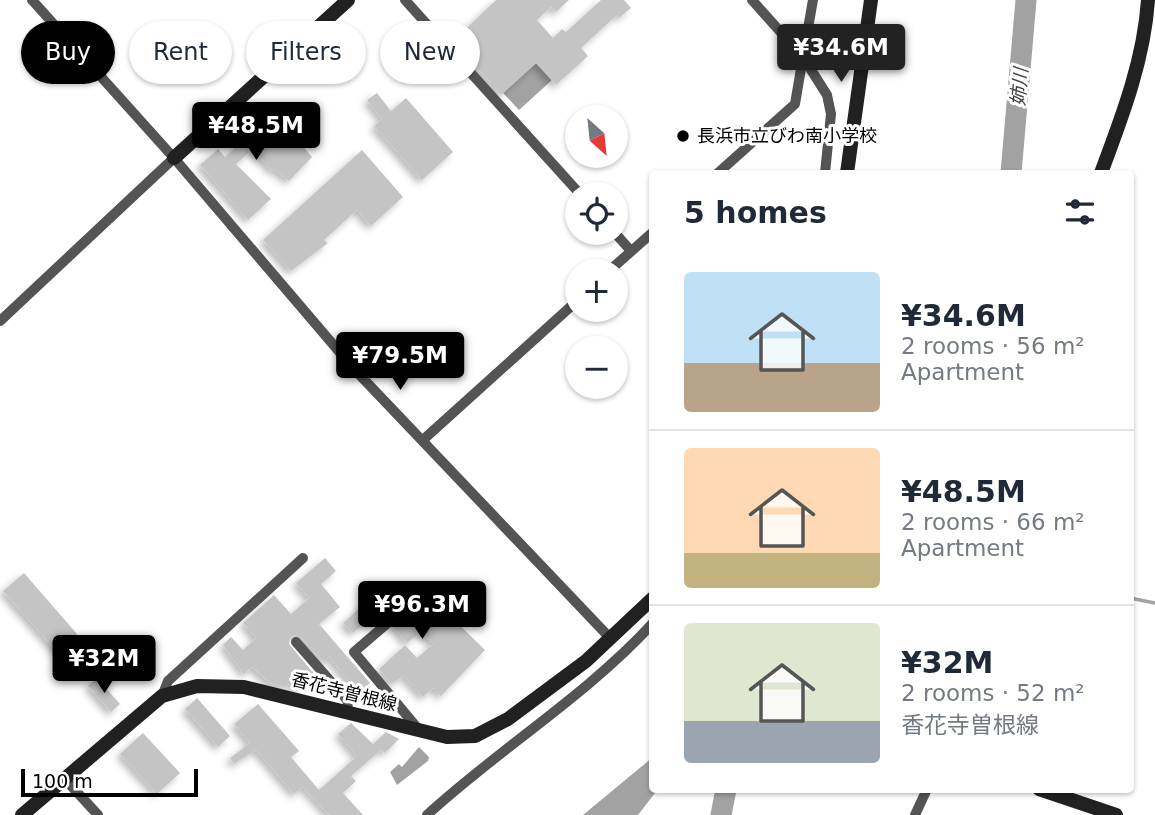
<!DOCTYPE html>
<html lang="en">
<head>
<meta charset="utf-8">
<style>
  body { margin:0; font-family:"DejaVu Sans","Noto Sans JP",sans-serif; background:#f2f2f3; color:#1f2937; height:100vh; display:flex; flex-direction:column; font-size:26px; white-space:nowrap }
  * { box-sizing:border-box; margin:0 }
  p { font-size:23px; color:#747a83 }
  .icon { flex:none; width:38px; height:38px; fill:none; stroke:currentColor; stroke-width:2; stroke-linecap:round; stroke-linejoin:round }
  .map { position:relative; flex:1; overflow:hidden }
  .panel { position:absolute; left:649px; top:170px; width:485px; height:623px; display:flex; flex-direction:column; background:#fff; border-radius:7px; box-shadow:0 2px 5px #0004 }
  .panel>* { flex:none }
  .top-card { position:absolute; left:21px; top:21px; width:523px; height:63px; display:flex; gap:14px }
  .needle { width:46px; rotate:153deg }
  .controls { position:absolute; left:565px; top:105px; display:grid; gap:14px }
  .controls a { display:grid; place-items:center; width:63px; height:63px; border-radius:50%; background:#fff; box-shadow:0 2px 5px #0004; font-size:35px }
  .scale { position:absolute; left:21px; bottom:18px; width:177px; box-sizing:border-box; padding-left:7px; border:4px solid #000; border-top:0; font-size:19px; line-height:24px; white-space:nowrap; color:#000; -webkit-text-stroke:5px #fff; paint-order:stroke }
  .price { position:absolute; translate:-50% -60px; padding:0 16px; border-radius:7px; background:#000; color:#fff; font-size:23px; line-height:46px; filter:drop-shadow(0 2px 4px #0008) }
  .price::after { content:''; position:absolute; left:50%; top:42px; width:21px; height:16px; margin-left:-10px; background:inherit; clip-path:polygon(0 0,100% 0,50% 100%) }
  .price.selected { background:#222; color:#fff }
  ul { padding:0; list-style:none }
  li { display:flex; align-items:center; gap:21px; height:175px; padding:0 35px }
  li+li { border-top:2px solid #e0e1e3 }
  li span { display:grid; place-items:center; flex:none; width:196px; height:140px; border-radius:7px; color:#555 }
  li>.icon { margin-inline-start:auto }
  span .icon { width:84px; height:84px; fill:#fffc; stroke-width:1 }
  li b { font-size:30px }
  h2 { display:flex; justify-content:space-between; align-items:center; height:84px; padding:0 35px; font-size:30px }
  .pill { padding:0 24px; border-radius:32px; background:#fff; box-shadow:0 2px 5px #0004; font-size:24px; line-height:63px }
  .pill.selected { background:#000; color:#fff }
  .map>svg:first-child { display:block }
  .water { fill:#a2a2a2 }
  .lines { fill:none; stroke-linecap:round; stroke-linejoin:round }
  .stream { stroke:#a2a2a2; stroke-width:3.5 }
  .river { stroke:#a2a2a2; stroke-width:21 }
  .building { fill:#c4c4c4; filter:url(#shadow) }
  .street { stroke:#545454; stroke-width:10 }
  .secondary { stroke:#212121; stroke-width:14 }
  .poi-dot { fill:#000; stroke:#fff; stroke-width:2.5 }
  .labels { text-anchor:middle; stroke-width:6; stroke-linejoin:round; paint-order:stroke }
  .poi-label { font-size:18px; fill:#000; stroke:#fff; text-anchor:start }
  .street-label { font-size:18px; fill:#000; stroke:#fff }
  .water-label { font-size:19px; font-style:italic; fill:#434343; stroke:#fff }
</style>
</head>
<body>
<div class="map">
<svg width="1155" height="815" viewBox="0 0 1155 815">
  <defs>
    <filter id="shadow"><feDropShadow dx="-4" dy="4" stdDeviation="3.5" flood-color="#0004"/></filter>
  </defs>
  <rect width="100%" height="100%" fill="#fff"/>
  <g class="water">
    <path d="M536,63L552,80L519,110L503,93Z"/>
    <path d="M419,747L429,757L428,761L397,785L390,772L399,764L402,767Z"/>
    <path d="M653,757V789H658L638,815H583Z"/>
  </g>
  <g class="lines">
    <path class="stream" d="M1130,598L1155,603"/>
    <g class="river">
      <path d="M1011,173L1026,0"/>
      <path d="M721,815L726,789"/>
    </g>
  </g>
  <g class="building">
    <path d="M496,0H569L556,12L551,7L537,20L553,38L562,29L566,32L601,0H624L631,8L619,18L617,15L581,48L588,56L556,85L536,63L501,95L453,41Z"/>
    <path d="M377,93L391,111L406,98L453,152L422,180L374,126L382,119L367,100Z"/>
    <path d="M256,111L260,116L265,111L281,129L285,126L312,157L289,181L274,169L272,171L253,149L236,164L271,199L248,220L200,165L218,149L225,157L246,137L241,132L250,124L246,120Z"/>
    <path d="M362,150L403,197L371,226L357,210L324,240L328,243L291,271L263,240Z"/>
    <path d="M325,558L336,571L321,584L340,607L319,624L370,683L359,692L329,657L324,662L298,634L290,637L289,644L315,675L297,690L290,683L285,687L270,683L252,667L244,674L223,645L231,637L243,650L256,638L243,623L274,595L291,614L309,598L296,583Z"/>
    <path d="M24,573L77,634L57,652L3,591Z"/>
    <path d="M425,582L432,590L426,594L443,615L446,612L485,650L441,696L433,688L423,697L404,676L391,684L379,669L405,645L417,658L433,644L421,631L407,643L394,628L398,619L386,604L353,633L343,623L384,586L400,603Z"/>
    <path d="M97,678L120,704L111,712L88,686Z"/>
    <path d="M197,698L230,736L218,747L185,709Z"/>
    <path d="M258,704L299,751L291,757L319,790L357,756L338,734L351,723L373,744L386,732L399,739L385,753L381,750L351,776L356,781L343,793L363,815H329L303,787L294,794L256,750L234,764L230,758L250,743L234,724Z"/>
    <path d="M143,733L180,773L157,794L120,754Z"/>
  </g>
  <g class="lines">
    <g class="street">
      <path d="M32,0L174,158L354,369L611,639"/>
      <path d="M405,0L580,194"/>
      <path d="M813,0L803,57L827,95L831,114L825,173"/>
      <path d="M718,173L795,104L803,57L752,0"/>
      <path d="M615,233L631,251"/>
      <path d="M609,271L653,232"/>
      <path d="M0,321L174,158"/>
      <path d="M424,439L578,300"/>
      <path d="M390,621L354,652L419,730"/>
      <path d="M296,642L348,701L347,712"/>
      <path d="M162,696L168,681L303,558"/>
      <path d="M64,778L98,815"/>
      <path d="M427,815C500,748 586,696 653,623"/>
      <path d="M915,815L927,789"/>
    </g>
    <g class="secondary">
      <path d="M174,158L348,0"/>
      <path d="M847,173L871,0"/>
      <path d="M1101,173C1122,117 1144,60 1148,0"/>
      <path d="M1039,789L1116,815"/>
      <path d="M22,815L162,696L197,686L244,687L447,737L475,736L508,719L586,661L653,598"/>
    </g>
  </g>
  <circle class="poi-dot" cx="683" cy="136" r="7"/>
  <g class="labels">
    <g class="poi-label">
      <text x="697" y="142">長浜市立びわ南小学校</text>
    </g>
    <g class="street-label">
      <text transform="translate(344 692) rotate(14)" y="6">香花寺曽根線</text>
    </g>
    <g class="water-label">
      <text transform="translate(1019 87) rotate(-85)" y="7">姉川</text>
    </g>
  </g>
</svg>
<div class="controls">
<a><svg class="needle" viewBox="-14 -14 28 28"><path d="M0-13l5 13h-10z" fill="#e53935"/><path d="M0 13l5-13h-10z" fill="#747a83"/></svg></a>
<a><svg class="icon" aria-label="locate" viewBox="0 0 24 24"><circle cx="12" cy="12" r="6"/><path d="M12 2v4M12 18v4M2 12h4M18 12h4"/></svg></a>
<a>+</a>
<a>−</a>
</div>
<div class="scale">100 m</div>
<b class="price selected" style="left:841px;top:84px">¥34.6M</b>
<b class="price" style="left:256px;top:162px">¥48.5M</b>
<b class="price" style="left:400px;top:392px">¥79.5M</b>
<b class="price" style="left:422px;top:641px">¥96.3M</b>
<b class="price" style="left:104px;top:695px">¥32M</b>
<div class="top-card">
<a class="pill selected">Buy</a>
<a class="pill">Rent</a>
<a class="pill">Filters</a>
<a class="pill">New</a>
</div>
<section class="panel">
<h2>5 homes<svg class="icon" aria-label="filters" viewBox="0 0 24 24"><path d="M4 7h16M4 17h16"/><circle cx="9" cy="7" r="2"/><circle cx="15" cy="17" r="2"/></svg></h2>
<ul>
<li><span style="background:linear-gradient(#bfe0f5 65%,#b9a48a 0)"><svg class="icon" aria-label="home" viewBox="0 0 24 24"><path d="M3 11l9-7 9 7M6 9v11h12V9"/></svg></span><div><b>¥34.6M</b><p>2 rooms · 56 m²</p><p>Apartment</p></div></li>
<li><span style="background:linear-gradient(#ffd9b3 75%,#c2b280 0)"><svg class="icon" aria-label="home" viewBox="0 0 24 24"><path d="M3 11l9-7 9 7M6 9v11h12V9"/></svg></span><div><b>¥48.5M</b><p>2 rooms · 66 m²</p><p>Apartment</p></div></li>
<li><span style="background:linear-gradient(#dfe7d0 70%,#9aa5b1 0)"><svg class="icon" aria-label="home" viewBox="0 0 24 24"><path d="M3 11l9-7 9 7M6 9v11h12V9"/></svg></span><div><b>¥32M</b><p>2 rooms · 52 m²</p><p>香花寺曽根線</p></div></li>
</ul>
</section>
</div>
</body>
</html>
